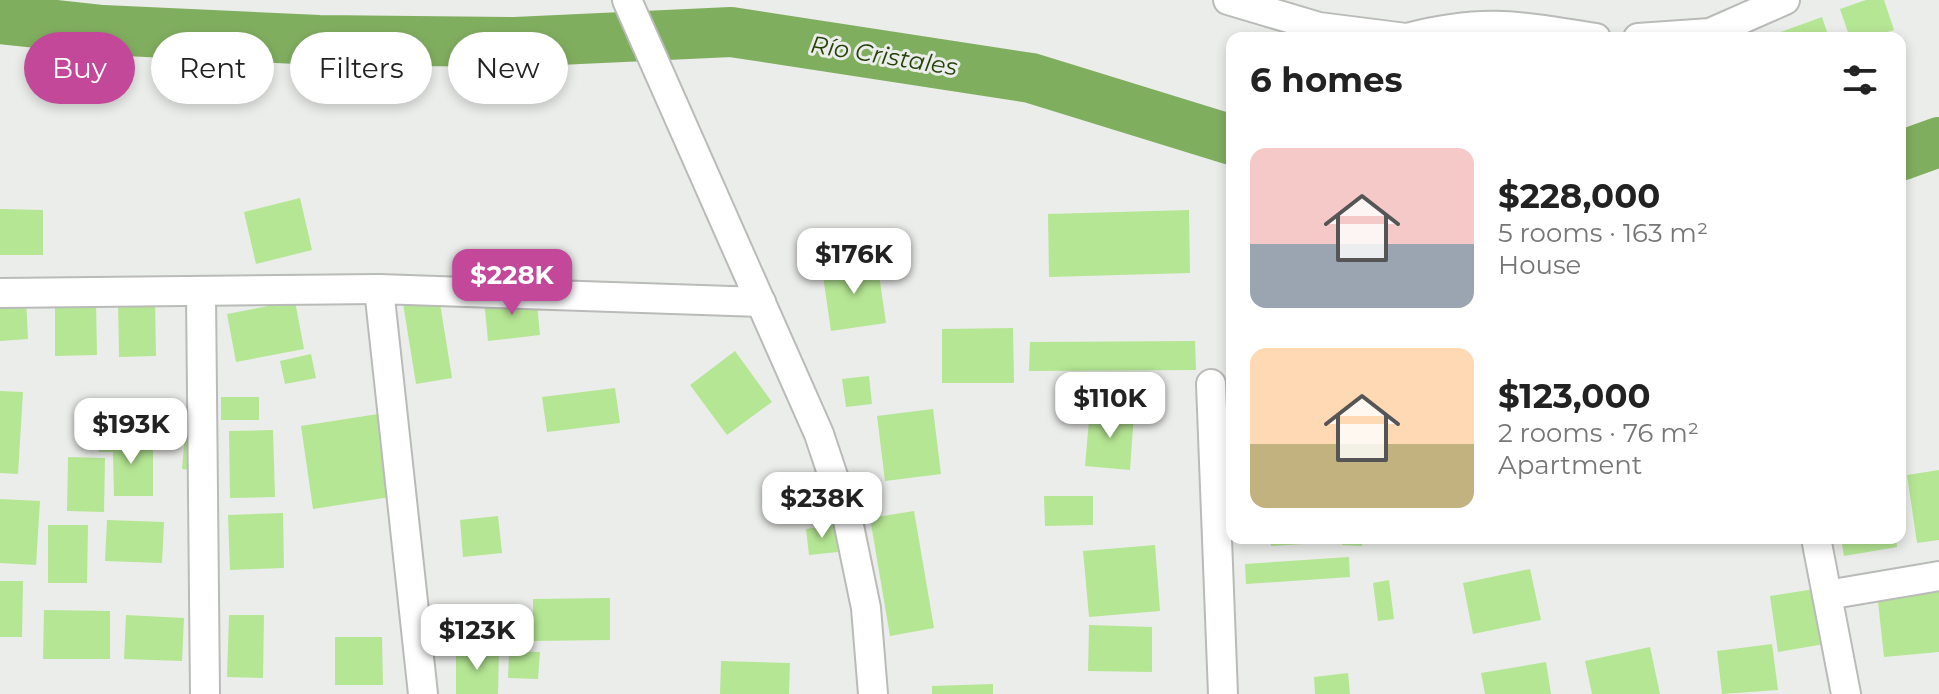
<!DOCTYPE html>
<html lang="en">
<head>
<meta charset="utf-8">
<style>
  body { margin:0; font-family:Montserrat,sans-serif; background:#f2f2f2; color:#222; height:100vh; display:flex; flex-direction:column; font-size:30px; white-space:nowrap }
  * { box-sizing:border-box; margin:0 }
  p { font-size:26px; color:#767676 }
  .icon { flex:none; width:44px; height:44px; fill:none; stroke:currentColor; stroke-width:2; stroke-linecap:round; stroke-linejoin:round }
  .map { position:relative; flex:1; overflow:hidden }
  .details { position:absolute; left:1226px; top:32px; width:680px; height:512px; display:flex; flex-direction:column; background:#fff; border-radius:16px; box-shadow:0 4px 12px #0003 }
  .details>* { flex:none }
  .guide { position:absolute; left:24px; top:32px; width:760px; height:72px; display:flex; gap:16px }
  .price { position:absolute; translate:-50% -68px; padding:0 18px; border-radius:16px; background:#fff; color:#222; font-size:26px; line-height:52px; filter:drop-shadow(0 2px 4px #0008) }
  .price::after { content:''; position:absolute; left:50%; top:48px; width:24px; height:18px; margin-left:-12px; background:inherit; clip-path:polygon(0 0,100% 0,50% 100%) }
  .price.active { background:#c3489a; color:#fff }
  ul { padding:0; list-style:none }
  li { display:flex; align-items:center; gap:24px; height:200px; padding:0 24px }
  li span { display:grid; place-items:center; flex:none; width:224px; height:160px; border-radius:16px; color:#555 }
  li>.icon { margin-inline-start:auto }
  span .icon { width:96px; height:96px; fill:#fffc; stroke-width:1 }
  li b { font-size:34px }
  h2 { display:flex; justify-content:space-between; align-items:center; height:96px; padding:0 24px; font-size:34px }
  .pill { padding:0 28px; border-radius:36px; background:#fff; box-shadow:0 4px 12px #0003; font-size:28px; line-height:72px }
  .pill.active { background:#c3489a; color:#fff }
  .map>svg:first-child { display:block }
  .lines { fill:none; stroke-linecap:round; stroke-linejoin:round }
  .river { stroke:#80ae5f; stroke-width:50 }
  .building { fill:#b5e694 }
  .minor-casing { stroke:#b9bbb8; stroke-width:32 }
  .minor { stroke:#fff; stroke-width:28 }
  .labels { text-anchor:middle; stroke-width:6; stroke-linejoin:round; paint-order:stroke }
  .water-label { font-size:24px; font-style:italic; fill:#244107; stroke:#ebedea }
</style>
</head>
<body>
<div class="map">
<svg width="1939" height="694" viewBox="0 0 1939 694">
  <rect width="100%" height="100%" fill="#ebedea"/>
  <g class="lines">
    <g class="river">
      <path d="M0,19L103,30L319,40L515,42L731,32L1031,78L1232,140"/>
      <path d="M1900,156L1939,142"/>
    </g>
  </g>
  <g class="building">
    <path d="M1866,0H1884L1894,30L1869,38H1850L1840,9Z"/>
    <path d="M1822,17L1829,38H1780L1778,33Z"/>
    <path d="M300,198L312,250L256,264L244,212Z"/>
    <path d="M0,209L43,210V255H0Z"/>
    <path d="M1189,210L1190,273L1049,277L1048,214Z"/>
    <path d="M877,261L886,323L831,331L822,269Z"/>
    <path d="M438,291L452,378L416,384L402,297Z"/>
    <path d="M536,294L540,335L488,341L484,299Z"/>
    <path d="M26,298L28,339L0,341V299Z"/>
    <path d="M155,300L156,356L119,357L118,301Z"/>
    <path d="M295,301L304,349L236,362L227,314Z"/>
    <path d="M55,302H96L97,355L55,356Z"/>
    <path d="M1013,328L1014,383H942V329Z"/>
    <path d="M1195,341L1196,370L1029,371L1030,342Z"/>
    <path d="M735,351L772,402L727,435L690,385Z"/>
    <path d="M311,354L316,378L285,384L280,361Z"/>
    <path d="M869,376L872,404L846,407L842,379Z"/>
    <path d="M615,388L620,423L547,432L542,397Z"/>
    <path d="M0,391L23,392L18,474L0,473Z"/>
    <rect x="221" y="397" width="38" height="23"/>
    <path d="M102,399L158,401L157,433L101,431Z"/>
    <path d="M933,409L941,474L885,481L877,416Z"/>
    <path d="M1090,409L1134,413L1130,470L1085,466Z"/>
    <path d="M378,414L390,497L313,509L301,426Z"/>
    <path d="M186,422L204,423L201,471L182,469Z"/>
    <path d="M273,430L275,497L230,498L229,431Z"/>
    <path d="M98,440H153V496H114L113,452H99Z"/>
    <path d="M68,457L105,458L104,512L67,511Z"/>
    <path d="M1939,470V540L1917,543L1907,475Z"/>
    <path d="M1044,496H1093V525L1045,526Z"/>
    <path d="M0,499L40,501L36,565L0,563Z"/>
    <path d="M914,511L934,628L890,636L870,518Z"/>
    <path d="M283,513L284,568L230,570L228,515Z"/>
    <path d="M498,516L502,553L463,557L460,520Z"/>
    <path d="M107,520L164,522L162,563L105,561Z"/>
    <path d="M48,525H88L87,583H48Z"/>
    <path d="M834,525L838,552L809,555L806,529Z"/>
    <path d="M1271,538H1319V543L1271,546Z"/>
    <path d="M1343,538H1363L1362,546L1342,545Z"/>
    <path d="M1841,538H1896L1897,547L1844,556Z"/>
    <path d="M1155,545L1160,611L1089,617L1083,551Z"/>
    <path d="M1349,557L1350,577L1246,584L1245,564Z"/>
    <path d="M1530,569L1541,620L1473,634L1463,583Z"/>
    <path d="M1389,580L1394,619L1378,621L1373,583Z"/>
    <path d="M0,581H23L22,637H0Z"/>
    <path d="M1939,587V652L1884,657L1877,593Z"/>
    <path d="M1821,588L1830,643L1778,652L1770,596Z"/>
    <path d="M610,598V640L533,641V599Z"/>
    <path d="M44,610L110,611V659H43Z"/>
    <path d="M126,615L184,618L182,661L124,659Z"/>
    <path d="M229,615H264L263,678L227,677Z"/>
    <path d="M1089,625L1152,627V672L1088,671Z"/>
    <path d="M335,637H382L383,685H335Z"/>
    <path d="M1772,644L1778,690L1722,694L1717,651Z"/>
    <path d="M1650,647L1660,694H1592L1585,661Z"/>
    <path d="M456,650H499L498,694H456Z"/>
    <path d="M509,651L540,652L538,679L508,678Z"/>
    <path d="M721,661L790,663L789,694H720Z"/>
    <path d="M1546,662L1551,694H1485L1481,673Z"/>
    <path d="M1348,673L1350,694H1315L1314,677Z"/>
    <path d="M993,684V694H932V686Z"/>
  </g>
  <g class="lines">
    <g class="minor-casing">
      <g id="minor">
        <path d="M627,0L819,434L848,521L866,608L873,694"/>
        <path d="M1228,0L1319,27L1406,38"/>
        <path d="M1407,38C1484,18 1519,26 1596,38"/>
        <path d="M1638,38L1710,33L1785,0"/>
        <path d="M0,293L379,289"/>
        <path d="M201,293L205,694"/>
        <path d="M1211,384L1223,694"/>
        <path d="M1816,538L1846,694"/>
        <path d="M1827,595L1939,576"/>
        <path d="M423,694L379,289L761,302"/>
      </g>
    </g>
    <use href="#minor" class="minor"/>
  </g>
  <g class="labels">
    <g class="water-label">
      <text transform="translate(884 56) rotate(9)" y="8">Río Cristales</text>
    </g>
  </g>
</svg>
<b class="price" style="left:854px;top:296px">$176K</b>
<b class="price active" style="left:512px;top:317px">$228K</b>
<b class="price" style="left:1110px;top:440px">$110K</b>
<b class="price" style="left:131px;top:466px">$193K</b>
<b class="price" style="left:822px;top:540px">$238K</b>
<b class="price" style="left:477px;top:672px">$123K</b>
<div class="guide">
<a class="pill active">Buy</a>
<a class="pill">Rent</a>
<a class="pill">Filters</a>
<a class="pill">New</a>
</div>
<section class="details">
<h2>6 homes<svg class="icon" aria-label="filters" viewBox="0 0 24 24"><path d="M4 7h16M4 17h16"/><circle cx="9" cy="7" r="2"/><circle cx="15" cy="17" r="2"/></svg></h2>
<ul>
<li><span style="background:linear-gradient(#f6c9c9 60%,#9aa5b1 0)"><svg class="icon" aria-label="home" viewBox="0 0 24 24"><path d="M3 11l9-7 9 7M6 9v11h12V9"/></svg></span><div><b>$228,000</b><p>5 rooms · 163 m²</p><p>House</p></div></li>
<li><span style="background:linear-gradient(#ffd9b3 60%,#c2b280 0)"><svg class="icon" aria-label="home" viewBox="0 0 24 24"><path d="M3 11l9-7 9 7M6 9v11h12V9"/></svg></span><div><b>$123,000</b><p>2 rooms · 76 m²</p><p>Apartment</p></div></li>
</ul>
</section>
</div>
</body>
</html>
